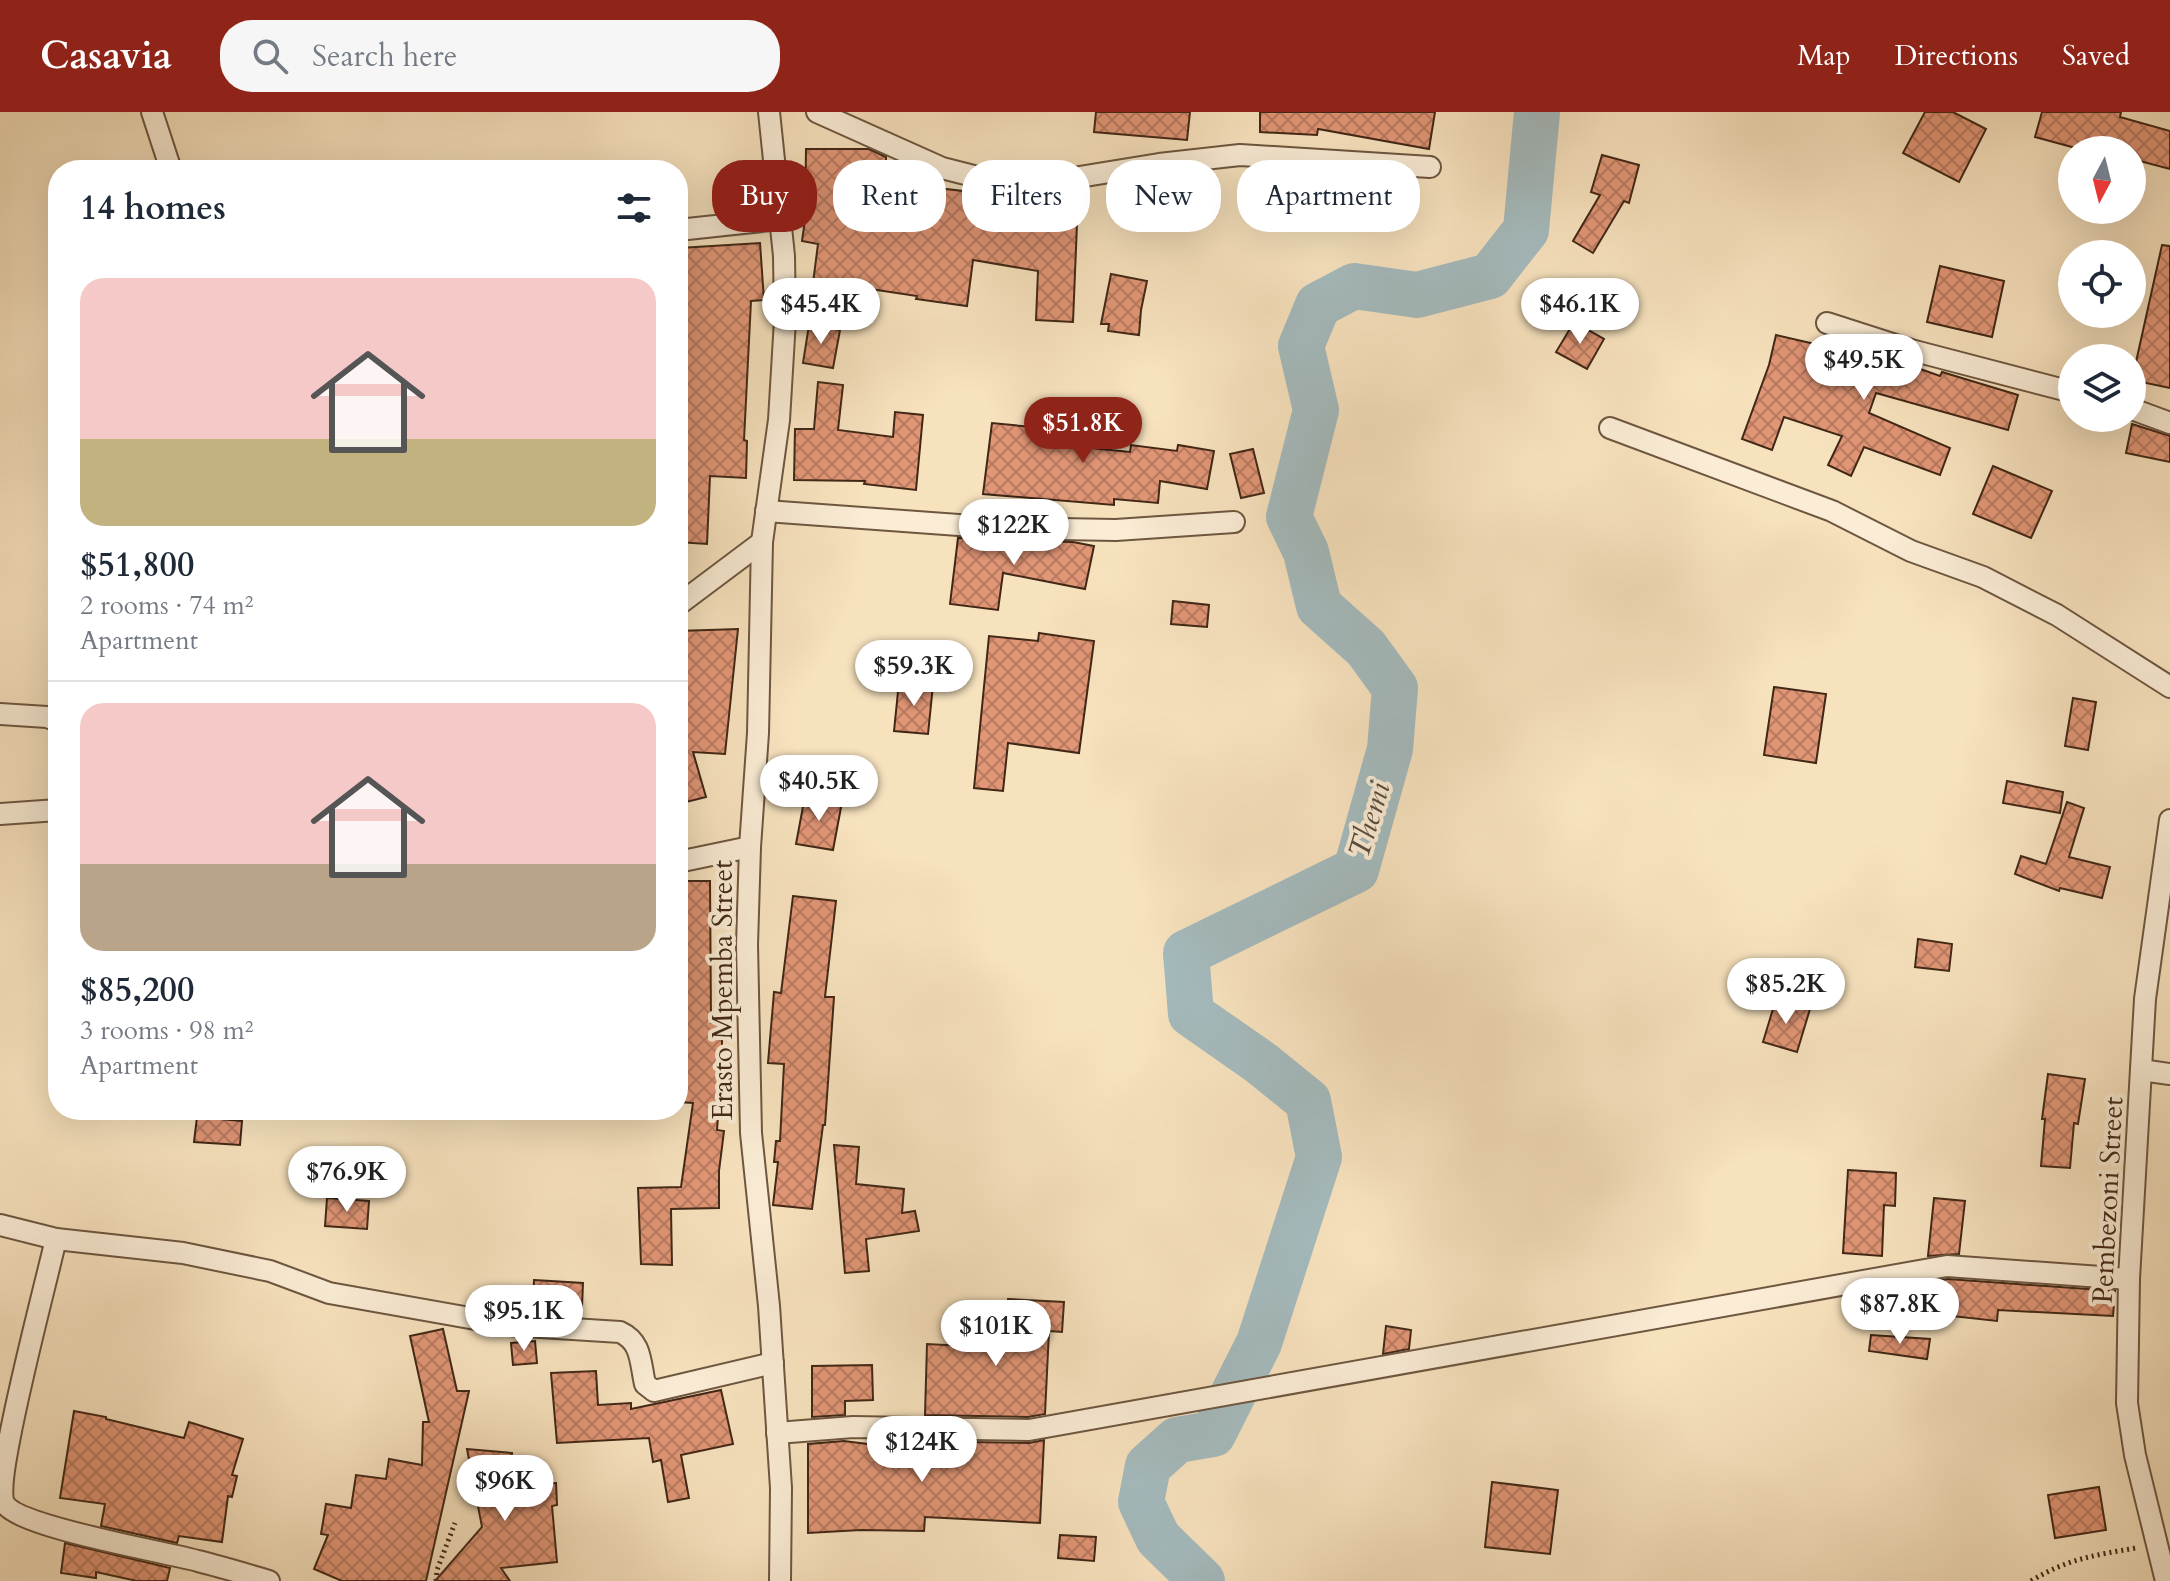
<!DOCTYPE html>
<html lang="en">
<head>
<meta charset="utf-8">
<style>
  body { margin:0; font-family:Cardo,serif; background:#f6f6f7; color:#1f2937; height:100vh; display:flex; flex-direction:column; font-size:30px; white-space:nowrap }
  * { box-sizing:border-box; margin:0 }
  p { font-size:26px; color:#747a83 }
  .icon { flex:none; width:44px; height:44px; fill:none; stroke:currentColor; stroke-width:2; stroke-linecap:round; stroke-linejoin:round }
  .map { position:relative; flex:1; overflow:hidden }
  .side { position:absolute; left:48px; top:48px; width:640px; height:960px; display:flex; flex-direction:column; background:#fff; border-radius:32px; box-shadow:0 8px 32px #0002 }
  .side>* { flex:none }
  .banner { position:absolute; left:712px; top:48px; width:760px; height:72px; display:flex; gap:16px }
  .needle { width:52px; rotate:187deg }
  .buttons { position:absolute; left:2058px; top:24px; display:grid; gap:16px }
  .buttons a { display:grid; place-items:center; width:88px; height:88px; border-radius:50%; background:#fff; box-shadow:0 8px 32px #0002; font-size:40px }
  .price { position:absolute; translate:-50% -68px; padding:0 18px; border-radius:28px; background:#fff; color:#222; font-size:26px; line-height:52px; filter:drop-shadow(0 2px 4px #0008) }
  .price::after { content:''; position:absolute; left:50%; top:48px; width:24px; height:18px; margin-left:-12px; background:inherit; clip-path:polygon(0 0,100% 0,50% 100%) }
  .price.selected { background:#8f2418; color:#fff }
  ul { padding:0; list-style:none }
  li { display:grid; align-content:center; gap:16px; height:424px; padding:0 32px }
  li+li { border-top:2px solid #e0e1e3 }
  li span { display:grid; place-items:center; height:248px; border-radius:24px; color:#555 }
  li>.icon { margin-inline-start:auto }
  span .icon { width:144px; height:144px; fill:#fffc; stroke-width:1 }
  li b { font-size:34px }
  h2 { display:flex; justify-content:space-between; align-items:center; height:96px; padding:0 32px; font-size:34px }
  .pill { padding:0 28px; border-radius:32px; background:#fff; box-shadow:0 8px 32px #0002; font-size:28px; line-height:72px }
  .pill.selected { background:#8f2418; color:#fff }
  header { display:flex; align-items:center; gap:48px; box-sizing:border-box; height:112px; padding:0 40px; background:#8f2418; color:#fff }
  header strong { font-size:38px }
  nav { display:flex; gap:44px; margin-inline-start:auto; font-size:28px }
  .search { width:560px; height:72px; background:#f6f6f7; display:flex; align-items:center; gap:20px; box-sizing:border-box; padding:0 28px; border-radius:32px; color:#747a83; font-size:30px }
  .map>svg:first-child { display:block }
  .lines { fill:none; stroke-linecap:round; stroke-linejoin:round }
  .river { stroke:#a4babd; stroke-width:46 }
  .building { fill:url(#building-cross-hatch); stroke:#412715; stroke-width:2 }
  .street-casing { stroke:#6e563f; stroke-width:24 }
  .path { stroke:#412715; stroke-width:5; stroke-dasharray:2 4; stroke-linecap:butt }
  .street { stroke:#faecd5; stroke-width:20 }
  .labels { text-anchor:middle; stroke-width:8; stroke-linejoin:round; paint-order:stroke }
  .street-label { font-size:28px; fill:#412715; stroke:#faecd5 }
  .water-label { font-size:30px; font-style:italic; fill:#5a4c3f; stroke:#faecd5 }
</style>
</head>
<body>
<header>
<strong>Casavia</strong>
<div class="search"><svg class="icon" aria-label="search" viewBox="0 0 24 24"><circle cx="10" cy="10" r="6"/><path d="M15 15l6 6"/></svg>Search here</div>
<nav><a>Map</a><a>Directions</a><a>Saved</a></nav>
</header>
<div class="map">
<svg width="2170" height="1469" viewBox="0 0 2170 1469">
  <defs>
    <pattern id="building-cross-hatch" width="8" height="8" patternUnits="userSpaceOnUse" patternTransform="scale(2)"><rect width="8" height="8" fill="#e19676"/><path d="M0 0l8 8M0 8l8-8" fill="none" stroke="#b87a60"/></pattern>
  </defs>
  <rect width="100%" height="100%" fill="#f7e2be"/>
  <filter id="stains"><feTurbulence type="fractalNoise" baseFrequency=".0025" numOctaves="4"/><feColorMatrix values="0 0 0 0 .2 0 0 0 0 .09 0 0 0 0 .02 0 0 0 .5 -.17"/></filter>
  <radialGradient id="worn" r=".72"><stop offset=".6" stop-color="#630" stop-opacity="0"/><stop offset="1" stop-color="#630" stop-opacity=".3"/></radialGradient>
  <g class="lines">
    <path class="river" d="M1202,1469L1158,1426L1141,1390L1148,1354L1177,1328L1213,1322L1259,1231L1319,1045L1308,989L1261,951L1191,902L1186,841L1356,758L1390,637L1395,576L1366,536L1319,494L1306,440L1289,405L1316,298L1301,234L1318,193L1354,174L1417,183L1490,164L1526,118L1537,0"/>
  </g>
  <g class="building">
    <path d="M1096,0H1190L1187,28L1094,20Z"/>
    <path d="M1260,0H1435L1429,37L1318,17L1317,23L1260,20Z"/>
    <path d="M1925,0H1953L1986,17L1959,70L1903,41Z"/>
    <path d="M2042,0H2121L2120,5L2170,19V57L2132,47V38H2083L2035,25Z"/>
    <path d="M806,37H869L886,45V62L913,65L912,73L980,81L979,90L1012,97L1010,109L1077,112L1073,210L1036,208L1038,159L973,148L967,194L916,187L917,184L850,174V177L813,171L818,132L802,129L805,108Z"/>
    <path d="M1602,43L1639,53L1629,91L1624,89L1593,141L1573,129L1600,83L1591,80Z"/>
    <path d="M760,131L764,188L751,189L744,328L747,329L746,366L710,364L707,432L678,430V214L685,215L680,136Z"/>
    <path d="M2162,133L2170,134V276L2132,268Z"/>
    <path d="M1940,154L2004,169L1992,225L1927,210Z"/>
    <path d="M1111,162L1147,169L1141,198L1139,223L1108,219L1109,212H1101Z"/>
    <path d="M1574,210L1604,227L1587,257L1556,240Z"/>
    <path d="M809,213L840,218L833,256L803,251Z"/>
    <path d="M1776,223L1841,238L1844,230L1940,264L1942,260L2018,283L2008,318L1876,281L1869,301L1950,336L1940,363L1864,335L1851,364L1828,353L1842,324L1784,305L1772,338L1742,327L1769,253Z"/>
    <path d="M818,270L843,273L838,318L893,325L895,300L923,303L916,378L864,372L865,369L794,368L795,317H814Z"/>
    <path d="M1044,290L1075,292L1071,334L1130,340L1131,333L1177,339L1178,333L1214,339L1207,377L1160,369L1158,391L1114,387V393L983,382L992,311L1042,316Z"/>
    <path d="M2132,312L2170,324V350L2126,341Z"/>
    <path d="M1253,337L1264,381L1241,386L1230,342Z"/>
    <path d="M1993,354L2052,379L2031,426L1973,402Z"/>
    <path d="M958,426L1073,430L1094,434L1085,477L1003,461L998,498L950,492Z"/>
    <path d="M1173,489L1209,493L1207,515L1171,512Z"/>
    <path d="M738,517L725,642L693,640L706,685L678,692V519Z"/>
    <path d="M1039,521L1094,529L1079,641L1008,631L1003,679L974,676L989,524L1038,529Z"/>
    <path d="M899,570L933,573L928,622L894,619Z"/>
    <path d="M1774,575L1826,582L1816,651L1764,643Z"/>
    <path d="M2073,586L2096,590L2088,638L2065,634Z"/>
    <path d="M2007,669L2063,680L2060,701L2003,691Z"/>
    <path d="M805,684L842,690L833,738L796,732Z"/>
    <path d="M2067,690L2084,696L2069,745L2110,755L2102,786L2060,776L2059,779L2015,762L2021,744L2046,752Z"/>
    <path d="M678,769H710L711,911H722V954L717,1018L724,1019L719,1059V1096L671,1097L672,1153L641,1152L638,1076L681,1075L693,991L678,990L681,961H685L684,887H678Z"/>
    <path d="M793,784L836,789L825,885H834L825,1013H823L812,1097L773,1093L778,1050H774L776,1029H780L784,952L768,951L774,880L781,881Z"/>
    <path d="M1918,827L1952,832L1949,859L1915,855Z"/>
    <path d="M1776,887L1810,897L1797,940L1763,930Z"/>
    <path d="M2048,962L2085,967L2078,1012L2074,1011L2070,1056L2041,1054L2045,1007H2042Z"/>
    <path d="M197,1005L242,1009L240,1033L194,1030Z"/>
    <path d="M834,1033L859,1035L856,1072L904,1077L902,1101L915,1099L919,1119L866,1127L869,1159L845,1161Z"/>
    <path d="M1848,1058L1896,1061L1895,1094L1884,1093L1882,1144L1843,1141Z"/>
    <path d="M327,1086L369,1089L367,1117L325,1114Z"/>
    <path d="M1934,1086L1965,1089L1959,1142L1928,1144Z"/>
    <path d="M1948,1167L2115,1179L2113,1204L1998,1198L1997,1209L1943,1203L1942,1212L1921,1210L1925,1171Z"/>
    <path d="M534,1168L583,1171L582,1195L533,1193Z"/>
    <path d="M1008,1187L1064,1190L1062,1220L1049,1219L1045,1302L1028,1305L925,1303L927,1232L1005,1236Z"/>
    <path d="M1386,1214L1411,1218L1409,1237L1383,1242Z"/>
    <path d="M443,1217L457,1279H469L426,1469H342L314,1457L328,1423L321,1422L326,1392L351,1396L356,1363L386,1367L389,1347L422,1353L423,1310H429L410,1224Z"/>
    <path d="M1871,1223L1930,1227L1927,1247L1869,1239Z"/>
    <path d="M535,1229L537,1251L513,1253L511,1231Z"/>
    <path d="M872,1253L873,1288L845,1289V1303L812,1305V1254Z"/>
    <path d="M596,1259L598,1293L631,1291V1297L721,1278L733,1332L681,1343L689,1386L668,1390L661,1348L653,1350L649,1326L557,1331L551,1261Z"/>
    <path d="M74,1299L106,1305V1307L184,1326L189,1310L243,1327L232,1363L237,1364L232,1385L228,1384L222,1430L179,1424L177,1431L101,1414L105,1392L60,1386Z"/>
    <path d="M1044,1328L1040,1411L925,1405L924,1419L861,1418L808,1421V1332L844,1329L900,1336V1329L1029,1331Z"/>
    <path d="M467,1337L512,1341L510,1373L556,1371L557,1393L552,1394L557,1450L501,1456L510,1469H435L482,1415Z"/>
    <path d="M1492,1370L1558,1378L1550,1442L1485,1435Z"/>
    <path d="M2099,1375L2106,1418L2055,1426L2048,1383Z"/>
    <path d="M1060,1423L1096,1425L1094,1449L1058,1446Z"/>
    <path d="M65,1431L170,1456L167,1469H137L96,1460V1466L61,1461Z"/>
  </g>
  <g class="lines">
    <g class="street-casing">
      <g id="street">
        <path d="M152,0L171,58"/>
        <path d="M769,0L784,144L785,208L779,308L762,430L758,621L750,735L747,833L751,1021L769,1194L781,1376L780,1469"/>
        <path d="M817,0L942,56L1001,71L1067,67L1159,52L1240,43L1430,55"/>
        <path d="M678,118L781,107"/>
        <path d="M1827,211L1911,238L2072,280"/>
        <path d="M2132,297L2170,311"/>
        <path d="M1610,316L1832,399L1911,439L1983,465L2057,503L2170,575"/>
        <path d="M766,399L1000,416L1116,418L1234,410"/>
        <path d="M678,493L762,430"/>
        <path d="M0,602L47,605L58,609"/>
        <path d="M0,702L58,698"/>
        <path d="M678,750L750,735"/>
        <path d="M2141,958L2170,962"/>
        <path d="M0,1113L56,1127L183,1141L270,1159L329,1181L509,1213L620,1220C642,1230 640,1250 645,1272L654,1279L773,1251"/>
        <path d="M56,1127C40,1194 22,1261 9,1329C6,1346 0,1372 3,1389C13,1415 167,1440 198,1449C222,1455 245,1462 269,1469"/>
        <path d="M777,1321L853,1315L1029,1318L1947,1154L2129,1167"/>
        <path d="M2166,1469L2135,1343L2127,1291L2129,1167L2145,887L2170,708"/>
      </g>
    </g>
    <g class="path">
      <path d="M436,1469L437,1458L455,1411"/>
      <path d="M2031,1469C2067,1447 2095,1443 2136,1436"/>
    </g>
    <use href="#street" class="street"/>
  </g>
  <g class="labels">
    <g class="street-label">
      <text transform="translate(722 878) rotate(-90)" y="10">Erasto Mpemba Street</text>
      <text transform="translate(2107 1088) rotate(-87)" y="10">Pembezoni Street</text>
    </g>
    <g class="water-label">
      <text transform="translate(1369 708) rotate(-73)" y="10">Themi</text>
    </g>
  </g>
  <rect width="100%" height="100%" filter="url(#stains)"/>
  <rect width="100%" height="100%" fill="url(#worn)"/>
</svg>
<div class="buttons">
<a><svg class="needle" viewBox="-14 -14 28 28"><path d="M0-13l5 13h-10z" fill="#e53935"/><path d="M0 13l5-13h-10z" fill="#747a83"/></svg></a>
<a><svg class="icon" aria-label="locate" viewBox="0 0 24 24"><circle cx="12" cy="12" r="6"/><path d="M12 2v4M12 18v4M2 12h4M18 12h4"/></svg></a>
<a><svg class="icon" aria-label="layers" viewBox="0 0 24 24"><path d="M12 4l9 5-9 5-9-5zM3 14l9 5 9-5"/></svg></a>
</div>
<b class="price" style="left:821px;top:234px">$45.4K</b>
<b class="price" style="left:1580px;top:234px">$46.1K</b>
<b class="price" style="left:1864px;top:290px">$49.5K</b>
<b class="price selected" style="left:1083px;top:353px">$51.8K</b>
<b class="price" style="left:1014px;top:455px">$122K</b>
<b class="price" style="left:914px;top:596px">$59.3K</b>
<b class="price" style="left:819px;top:711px">$40.5K</b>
<b class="price" style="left:1786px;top:914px">$85.2K</b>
<b class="price" style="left:347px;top:1102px">$76.9K</b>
<b class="price" style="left:1900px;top:1234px">$87.8K</b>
<b class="price" style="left:524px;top:1241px">$95.1K</b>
<b class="price" style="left:996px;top:1256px">$101K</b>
<b class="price" style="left:922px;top:1372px">$124K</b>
<b class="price" style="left:505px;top:1411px">$96K</b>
<div class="banner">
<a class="pill selected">Buy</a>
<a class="pill">Rent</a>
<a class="pill">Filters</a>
<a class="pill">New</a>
<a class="pill">Apartment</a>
</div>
<section class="side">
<h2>14 homes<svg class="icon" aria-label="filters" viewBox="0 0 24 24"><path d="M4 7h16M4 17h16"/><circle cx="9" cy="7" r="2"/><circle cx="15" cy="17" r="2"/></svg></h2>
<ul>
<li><span style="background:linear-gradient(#f6c9c9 65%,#c2b280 0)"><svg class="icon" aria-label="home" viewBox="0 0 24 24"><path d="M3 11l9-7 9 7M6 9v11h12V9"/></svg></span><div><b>$51,800</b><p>2 rooms · 74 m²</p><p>Apartment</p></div></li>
<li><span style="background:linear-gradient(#f6c9c9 65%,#b9a48a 0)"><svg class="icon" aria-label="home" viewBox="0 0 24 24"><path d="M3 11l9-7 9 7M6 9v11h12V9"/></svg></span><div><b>$85,200</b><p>3 rooms · 98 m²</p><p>Apartment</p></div></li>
</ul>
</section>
</div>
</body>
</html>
